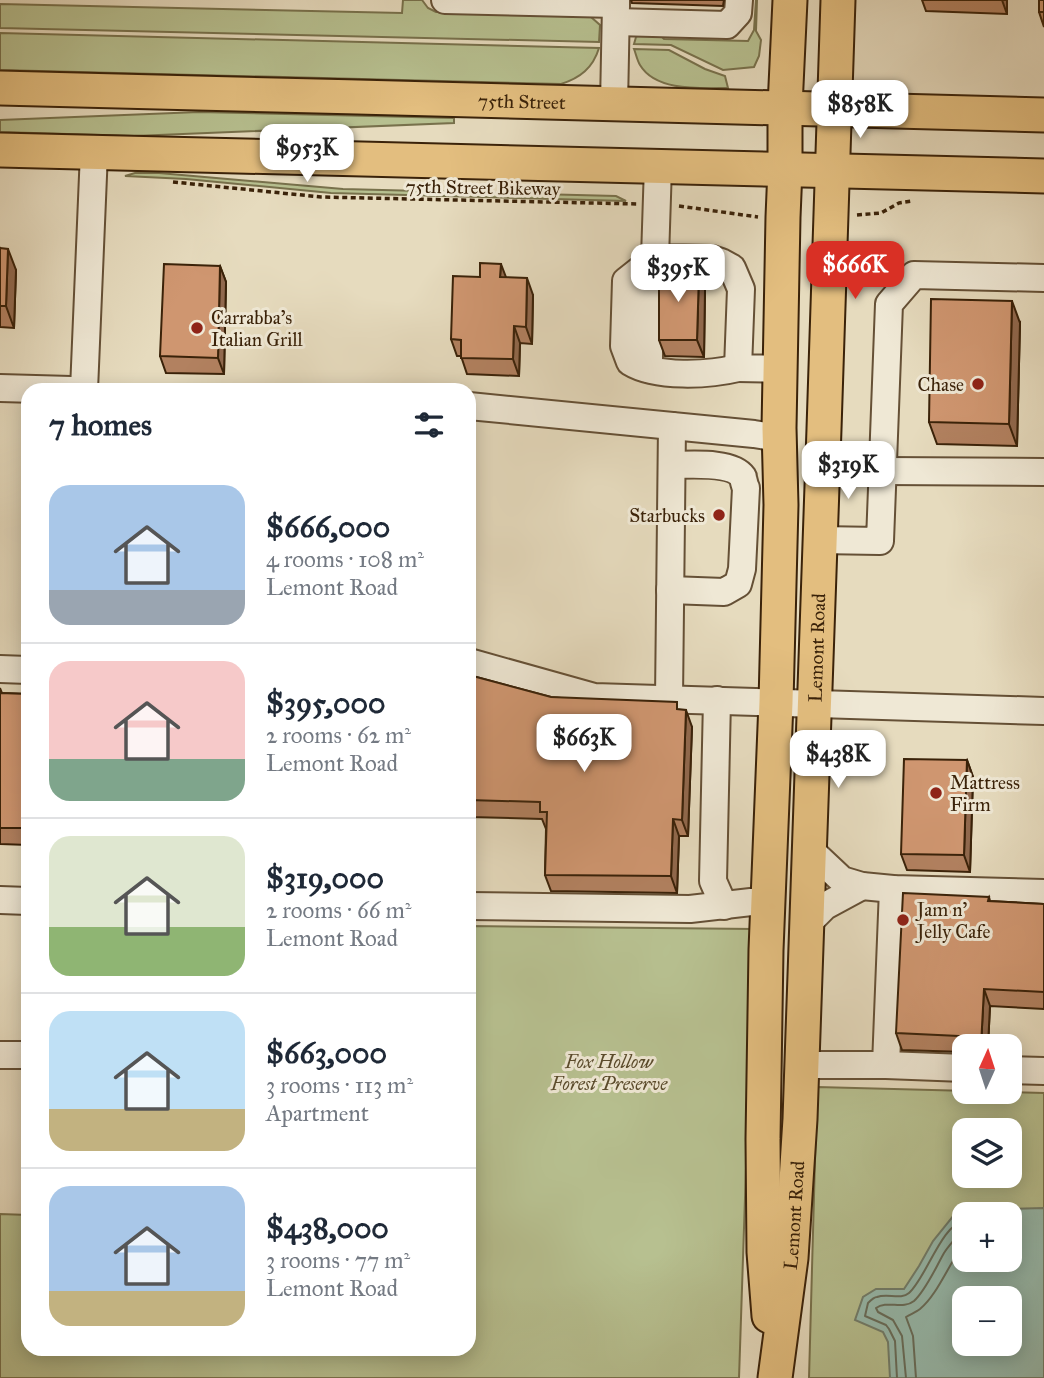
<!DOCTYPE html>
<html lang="en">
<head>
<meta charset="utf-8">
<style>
  body { margin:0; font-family:"IM FELL Great Primer",serif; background:#f2f2f3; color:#1f2937; height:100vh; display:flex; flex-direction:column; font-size:26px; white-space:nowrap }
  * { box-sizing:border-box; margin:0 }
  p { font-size:23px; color:#747a83 }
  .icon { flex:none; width:38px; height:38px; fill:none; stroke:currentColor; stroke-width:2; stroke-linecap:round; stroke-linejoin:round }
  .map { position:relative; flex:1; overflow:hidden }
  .panel { position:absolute; left:21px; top:383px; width:455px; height:973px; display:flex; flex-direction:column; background:#fff; border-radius:21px; box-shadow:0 4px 18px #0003 }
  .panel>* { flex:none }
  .needle { width:46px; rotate:3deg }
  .controls { position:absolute; left:952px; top:1034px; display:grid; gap:14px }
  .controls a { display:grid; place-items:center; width:70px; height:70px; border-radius:14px; background:#fff; box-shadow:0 4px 18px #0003; font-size:35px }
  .price { position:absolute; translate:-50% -60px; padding:0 16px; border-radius:14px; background:#fff; color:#222; font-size:23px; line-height:46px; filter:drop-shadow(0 2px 4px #0008) }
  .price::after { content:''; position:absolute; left:50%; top:42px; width:21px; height:16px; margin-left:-10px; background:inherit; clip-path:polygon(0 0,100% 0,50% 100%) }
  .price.current { background:#d93025; color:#fff }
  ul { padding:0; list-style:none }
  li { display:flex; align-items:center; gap:21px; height:175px; padding:0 28px }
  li+li { border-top:2px solid #e0e1e3 }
  li span { display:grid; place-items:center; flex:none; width:196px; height:140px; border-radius:21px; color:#555 }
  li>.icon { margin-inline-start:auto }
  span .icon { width:84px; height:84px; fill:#fffc; stroke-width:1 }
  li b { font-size:30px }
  h2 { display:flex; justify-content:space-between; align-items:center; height:84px; padding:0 28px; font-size:30px }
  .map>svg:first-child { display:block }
  .green { fill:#b7c090; stroke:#78714c; stroke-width:2; fill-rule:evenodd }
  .water { fill:#97bbae; stroke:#727e6c; stroke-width:2; fill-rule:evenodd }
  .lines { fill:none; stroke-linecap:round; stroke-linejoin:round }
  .shore { stroke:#686e5c; stroke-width:2 }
  .minor-casing { stroke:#655036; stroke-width:30 }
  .major-casing { stroke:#3a2209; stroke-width:37 }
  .path { stroke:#3a2209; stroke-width:3.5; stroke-dasharray:5 3.5; stroke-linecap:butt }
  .minor { stroke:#efe8d5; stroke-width:26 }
  .major { stroke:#e3be7f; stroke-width:33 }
  .wall { fill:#b28160; stroke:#3a2209; stroke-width:2 }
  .shaded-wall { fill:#91694e; stroke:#3a2209; stroke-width:2 }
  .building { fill:#cf9670; stroke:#3a2209; stroke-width:2 }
  .poi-dot { fill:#8f2418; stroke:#efe8d5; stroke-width:2.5 }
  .labels { text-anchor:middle; stroke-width:6; stroke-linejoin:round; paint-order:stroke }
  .street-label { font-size:19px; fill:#3a2209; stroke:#efe8d5 }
  .poi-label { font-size:19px; fill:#3a2209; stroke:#efe8d5; text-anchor:start }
  .park-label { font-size:19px; font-style:italic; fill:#594a2b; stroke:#efe8d5 }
</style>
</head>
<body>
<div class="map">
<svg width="1044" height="1378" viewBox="0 0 1044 1378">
  <rect width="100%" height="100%" fill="#e6dbbe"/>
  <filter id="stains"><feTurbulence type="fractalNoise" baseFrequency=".00286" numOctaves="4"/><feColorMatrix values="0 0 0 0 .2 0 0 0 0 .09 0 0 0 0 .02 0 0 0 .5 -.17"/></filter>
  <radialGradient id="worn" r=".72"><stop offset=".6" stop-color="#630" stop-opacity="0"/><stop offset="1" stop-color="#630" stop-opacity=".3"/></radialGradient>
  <g class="green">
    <path d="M403,0H422L428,8L436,12L591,17L600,25L599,42L0,28V4L402,13Z"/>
    <path d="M756,0H757L756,31L761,40L759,56L754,67L723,70L671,45L634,44L636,37L640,34L661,36L664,39L748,41L754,30Z"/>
    <path d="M0,33L599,48C593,68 580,78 561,84L0,70Z"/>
    <path d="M634,49L669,50L705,69L725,76L728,88C702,88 656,92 640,65C637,60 636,54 634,49Z"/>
    <path d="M199,112L454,118V123L134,136L0,132V120Z"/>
    <path d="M135,173H159L343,189L616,196L626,201L331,193L186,179L125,176Z"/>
    <path d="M469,926L754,929L739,1378H0V1214L28,1215V1349H469Z"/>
    <path d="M817,1087L1044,1093V1378H809ZM964,1130H1010V1176H964ZM964,1214H1010V1260H964ZM964,1298H1010V1344H964Z"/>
  </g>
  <path class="water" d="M1044,1208V1378H890L888,1342L883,1332L855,1320L863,1297L876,1289H904L919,1266L933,1241L954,1215L1011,1209ZM964,1214H1010V1260H964ZM964,1298H1010V1344H964Z"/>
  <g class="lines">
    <g class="shore">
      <path d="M897,1378L895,1341L889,1329L886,1325L865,1316L868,1303C870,1301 875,1297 877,1297C887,1293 901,1300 909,1293C926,1278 942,1224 964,1221"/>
      <path d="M906,1378L902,1336L893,1320L878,1312L876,1308C887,1300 903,1310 914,1301C926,1290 936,1267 944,1253C949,1245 956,1238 962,1231L964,1230"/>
      <path d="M916,1378L913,1336L906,1317C911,1314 916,1312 920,1309C938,1294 949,1263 964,1244"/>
    </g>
    <g class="minor-casing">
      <g id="minor">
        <path d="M445,0L616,4V0"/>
        <path d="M616,22L727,25L738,13L739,0"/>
        <path d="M614,104L616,5"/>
        <path d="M658,166L655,258L712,259L721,262L732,268L741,289L738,368L780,369"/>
        <path d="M655,258L626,281L624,346L630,362C656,378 709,375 738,368"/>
        <path d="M649,369V263"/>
        <path d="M0,388L71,390"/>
        <path d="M84,390L94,152"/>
        <path d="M469,406L754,434L779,438"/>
        <path d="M883,471L1044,472"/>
        <path d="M819,540L880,541L889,304L914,275L1044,278"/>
        <path d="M670,590L724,592L738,584L742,569L746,488C745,487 743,478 743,477C732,461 689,465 672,465"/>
        <path d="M469,662L594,697L1044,711"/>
        <path d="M0,669L28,670"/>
        <path d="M669,699L672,426"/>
        <path d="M717,700L713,881L724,906"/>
        <path d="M809,849L842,880L862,886L893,889L1044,893"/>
        <path d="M0,900L28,901"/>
        <path d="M469,906L690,909L751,902H768"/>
        <path d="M808,923L825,906L862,886"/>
        <path d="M0,1055H28"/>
        <path d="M802,1065H886L964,1068"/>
        <path d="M886,1065L893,889"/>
        <path d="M1010,1070L1044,1071"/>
      </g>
    </g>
    <g class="major-casing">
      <g id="major">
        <path id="s1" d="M0,88C348,97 696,105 1044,115"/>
        <path d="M0,150L1044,176"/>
        <path d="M769,1316L764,1252L763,1139L766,950L776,702L781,505L779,428L783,217L785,169V107L790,0"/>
        <path id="s2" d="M775,1378L791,1258L800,1119L824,429L838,0"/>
      </g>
    </g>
    <g class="path">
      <path d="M173,182L321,197L637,204"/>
      <path d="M679,206L758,217"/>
      <path d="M857,215L881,213L899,203L912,201"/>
    </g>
    <use href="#minor" class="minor"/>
    <use href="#major" class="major"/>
  </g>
  <g class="wall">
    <path d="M631,0H724L723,6L632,3Z"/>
    <path d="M922,0H1007V14L926,11Z"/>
    <path d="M1044,0V27L1039,12Z"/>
    <path d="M0,248L16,270L14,328L0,327Z"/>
    <path d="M220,266L226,282L224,374L166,373L160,356Z"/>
    <path d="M693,272L699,273L705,290L704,357L665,356L659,340Z"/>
    <path d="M505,277L533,295L532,344L520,343L519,376L467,374L461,356H457L451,339Z"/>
    <path d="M1020,323L1017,446L937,444L929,422Z"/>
    <path d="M469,675L551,697L680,710L692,727L688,836H679L677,893L551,891L545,875L546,829L542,819L469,817Z"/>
    <path d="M0,688L2,693L28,694V845L0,844Z"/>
    <path d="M967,760L973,777L970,872L907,870L901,854Z"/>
    <path d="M989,897L990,901L1044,904V1009L990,1006L988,1046H964V1052L902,1050L896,1033Z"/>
  </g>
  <g class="shaded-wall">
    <path d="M1002,0H1007V14Z"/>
    <path d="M8,249L16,270L14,328L6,306Z"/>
    <path d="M501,264L507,280L500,277Z"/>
    <path d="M220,266L226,282L224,374L218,358Z"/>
    <path d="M699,273L705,290L704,357L697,340Z"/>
    <path d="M527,278L533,295L532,344L526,327Z"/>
    <path d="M1012,301L1020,323L1017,446L1009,424Z"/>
    <path d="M514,326L520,343L519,376L513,359Z"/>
    <path d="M686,710L692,727L688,836L682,820Z"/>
    <path d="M967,760L973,777L970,872L964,855Z"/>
    <path d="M673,819L679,836L677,893L671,876Z"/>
    <path d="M984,989L990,1006L988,1046H981Z"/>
  </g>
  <g class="building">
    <rect x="1039" y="0" width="5" height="12"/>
    <path d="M0,248L8,249L6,306H0Z"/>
    <path d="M480,263L501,264L500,277L527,278L526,327L514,326L513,359L461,358V340L451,339L453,276L480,277Z"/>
    <path d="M164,264L220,266L218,358L160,356Z"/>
    <path d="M659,268H692V272L699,273L697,340H659Z"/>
    <path d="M931,299L1012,301L1009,424L929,422Z"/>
    <path d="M469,675L551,697L677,702V709L686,710L682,820L673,819L671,876L545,875L547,812H540V802L469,800Z"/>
    <path d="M0,693L28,694V828H0Z"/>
    <path d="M904,759L967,760L964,855L901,854Z"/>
    <path d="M903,893L989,897L988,901L1044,904V992L984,989L981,1046H972L967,1038L959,1036L896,1033Z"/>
  </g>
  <g class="poi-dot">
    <circle cx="197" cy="328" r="7"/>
    <circle cx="978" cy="384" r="7"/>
    <circle cx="719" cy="515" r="7"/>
    <circle cx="936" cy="793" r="7"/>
    <circle cx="903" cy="920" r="7"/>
  </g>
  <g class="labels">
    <g class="street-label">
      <text dy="7" stroke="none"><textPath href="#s1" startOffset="522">75th Street</textPath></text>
      <text transform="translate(483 187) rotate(1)" y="7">75th Street Bikeway</text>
      <text dy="7" stroke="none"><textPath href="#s2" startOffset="732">Lemont Road</textPath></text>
      <text dy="7" stroke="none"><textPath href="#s2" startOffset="164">Lemont Road</textPath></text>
    </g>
    <g class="poi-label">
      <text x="211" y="324">Carrabba's<tspan x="211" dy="22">Italian Grill</tspan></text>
      <text x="964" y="391" text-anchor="end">Chase</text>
      <text x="705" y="522" text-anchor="end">Starbucks</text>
      <text x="950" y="789">Mattress<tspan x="950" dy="22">Firm</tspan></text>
      <text x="917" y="916">Jam n'<tspan x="917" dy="22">Jelly Cafe</tspan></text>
    </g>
    <g class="park-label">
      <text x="609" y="1068">Fox Hollow<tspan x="609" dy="22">Forest Preserve</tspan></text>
    </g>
  </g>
  <rect width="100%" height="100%" filter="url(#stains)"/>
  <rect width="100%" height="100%" fill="url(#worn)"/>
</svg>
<div class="controls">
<a><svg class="needle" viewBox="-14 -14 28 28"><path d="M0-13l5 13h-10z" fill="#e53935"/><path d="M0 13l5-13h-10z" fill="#747a83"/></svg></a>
<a><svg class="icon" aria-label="layers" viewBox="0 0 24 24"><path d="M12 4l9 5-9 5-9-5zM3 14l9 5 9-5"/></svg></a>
<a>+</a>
<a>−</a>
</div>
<b class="price" style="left:860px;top:140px">$858K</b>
<b class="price" style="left:307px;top:184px">$953K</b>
<b class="price current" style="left:855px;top:301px">$666K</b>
<b class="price" style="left:678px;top:304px">$395K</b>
<b class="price" style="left:848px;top:501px">$319K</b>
<b class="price" style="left:584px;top:774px">$663K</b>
<b class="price" style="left:838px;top:790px">$438K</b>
<section class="panel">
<h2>7 homes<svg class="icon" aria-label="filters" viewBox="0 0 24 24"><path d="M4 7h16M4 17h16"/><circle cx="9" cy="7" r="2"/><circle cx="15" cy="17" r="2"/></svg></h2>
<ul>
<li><span style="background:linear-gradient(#a9c7e8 75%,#9aa5b1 0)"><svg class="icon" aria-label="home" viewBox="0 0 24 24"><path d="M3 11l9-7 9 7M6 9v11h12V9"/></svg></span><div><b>$666,000</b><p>4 rooms · 108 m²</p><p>Lemont Road</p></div></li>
<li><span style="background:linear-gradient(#f6c9c9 70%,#7fa58c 0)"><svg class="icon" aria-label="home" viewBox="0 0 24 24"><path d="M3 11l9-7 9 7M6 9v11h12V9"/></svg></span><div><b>$395,000</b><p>2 rooms · 62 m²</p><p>Lemont Road</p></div></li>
<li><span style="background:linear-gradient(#dfe7d0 65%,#8fb573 0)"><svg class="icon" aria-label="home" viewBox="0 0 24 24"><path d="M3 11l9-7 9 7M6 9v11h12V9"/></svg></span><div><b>$319,000</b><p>2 rooms · 66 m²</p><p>Lemont Road</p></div></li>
<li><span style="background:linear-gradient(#bfe0f5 70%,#c2b280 0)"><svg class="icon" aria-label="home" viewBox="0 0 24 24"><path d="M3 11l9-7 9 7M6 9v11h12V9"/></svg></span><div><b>$663,000</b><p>3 rooms · 113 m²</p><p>Apartment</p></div></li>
<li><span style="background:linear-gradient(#a9c7e8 75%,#c2b280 0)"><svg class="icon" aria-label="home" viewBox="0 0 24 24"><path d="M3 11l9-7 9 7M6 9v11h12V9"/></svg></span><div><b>$438,000</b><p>3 rooms · 77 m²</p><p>Lemont Road</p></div></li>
</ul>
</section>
</div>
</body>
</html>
